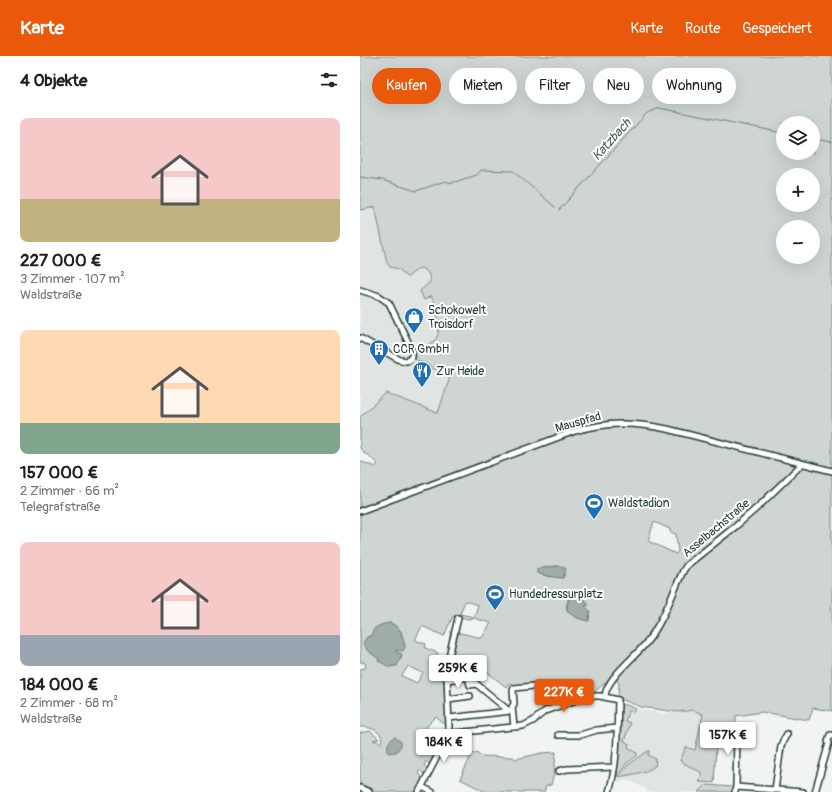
<!DOCTYPE html>
<html lang="de">
<head>
<meta charset="utf-8">
<style>
  body { margin:0; font-family:Pangolin,sans-serif; background:#f6f6f6; color:#222; height:100vh; display:flex; flex-direction:column; font-size:15px; white-space:nowrap }
  * { box-sizing:border-box; margin:0 }
  p { font-size:13px; color:#767676 }
  .icon { flex:none; width:22px; height:22px; fill:none; stroke:currentColor; stroke-width:2; stroke-linecap:round; stroke-linejoin:round }
  .map { position:relative; flex:1; overflow:hidden }
  .sheet { display:flex; flex-direction:column; background:#fff; width:360px }
  .sheet>* { flex:none }
  .banner { position:absolute; left:12px; top:12px; width:380px; height:36px; display:flex; gap:8px }
  .fabs { position:absolute; left:416px; top:60px; display:grid; gap:8px }
  .fabs a { display:grid; place-items:center; width:44px; height:44px; border-radius:50%; background:#fff; box-shadow:0 4px 16px #0002; font-size:20px }
  .price { position:absolute; translate:-50% -34px; padding:0 9px; border-radius:4px; background:#fff; color:#222; font-size:13px; line-height:26px; filter:drop-shadow(0 1px 2px #0008) }
  .price::after { content:''; position:absolute; left:50%; top:24px; width:12px; height:9px; margin-left:-6px; background:inherit; clip-path:polygon(0 0,100% 0,50% 100%) }
  .price.current { background:#ea580c; color:#fff }
  ul { padding:0; list-style:none }
  li { display:grid; align-content:center; gap:8px; height:212px; padding:0 20px }
  li span { display:grid; place-items:center; height:124px; border-radius:8px; color:#555 }
  li>.icon { margin-inline-start:auto }
  span .icon { width:72px; height:72px; fill:#fffc; stroke-width:1 }
  li b { font-size:17px }
  h2 { display:flex; justify-content:space-between; align-items:center; height:48px; padding:0 20px; font-size:17px }
  .pill { padding:0 14px; border-radius:18px; background:#fff; box-shadow:0 4px 16px #0002; font-size:14px; line-height:36px }
  .pill.current { background:#ea580c; color:#fff }
  header { display:flex; align-items:center; gap:24px; box-sizing:border-box; height:56px; padding:0 20px; background:#ea580c; color:#fff }
  header strong { font-size:19px }
  nav { display:flex; gap:22px; margin-inline-start:auto; font-size:14px }
  main { display:flex; flex:1; min-height:0 }
  .map>svg:first-child { display:block }
  .built { fill:#e0e4e3 }
  .green { fill:#ced5d3; stroke:#768984; fill-rule:evenodd }
  .water { fill:#a1adaa; stroke:#6d807b }
  .lines { fill:none; stroke-linecap:round; stroke-linejoin:round }
  .stream { stroke:#6d807b; stroke-width:1 }
  .minor-casing { stroke:#1f3d34; stroke-width:8 }
  .minor { stroke:#fff; stroke-width:5 }
  .labels { text-anchor:middle; stroke-width:4; stroke-linejoin:round; paint-order:stroke }
  .poi-label { font-size:12px; fill:#1f3d34; stroke:#fff; text-anchor:start }
  .street-label { font-size:12px; fill:#1f3d34; stroke:#fff }
  .water-label { font-size:13px; font-style:italic; fill:#465f57; stroke:#fff }
</style>
</head>
<body>
<header>
<strong>Karte</strong>
<nav><a>Karte</a><a>Route</a><a>Gespeichert</a></nav>
</header>
<main>
<section class="sheet">
<h2>4 Objekte<svg class="icon" aria-label="filters" viewBox="0 0 24 24"><path d="M4 7h16M4 17h16"/><circle cx="9" cy="7" r="2"/><circle cx="15" cy="17" r="2"/></svg></h2>
<ul>
<li><span style="background:linear-gradient(#f6c9c9 65%,#c2b280 0)"><svg class="icon" aria-label="home" viewBox="0 0 24 24"><path d="M3 11l9-7 9 7M6 9v11h12V9"/></svg></span><div><b>227 000 €</b><p>3 Zimmer · 107 m²</p><p>Waldstraße</p></div></li>
<li><span style="background:linear-gradient(#ffd9b3 75%,#7fa58c 0)"><svg class="icon" aria-label="home" viewBox="0 0 24 24"><path d="M3 11l9-7 9 7M6 9v11h12V9"/></svg></span><div><b>157 000 €</b><p>2 Zimmer · 66 m²</p><p>Telegrafstraße</p></div></li>
<li><span style="background:linear-gradient(#f6c9c9 75%,#9aa5b1 0)"><svg class="icon" aria-label="home" viewBox="0 0 24 24"><path d="M3 11l9-7 9 7M6 9v11h12V9"/></svg></span><div><b>184 000 €</b><p>2 Zimmer · 68 m²</p><p>Waldstraße</p></div></li>
</ul>
</section>
<div class="map">
<svg width="472" height="736" viewBox="0 0 472 736">
  <rect width="100%" height="100%" fill="#f2f3f3"/>
  <filter id="ink" filterUnits="userSpaceOnUse"><feTurbulence type="fractalNoise" baseFrequency=".025" numOctaves="2"/><feDisplacementMap in="SourceGraphic" scale="8" xChannelSelector="R" yChannelSelector="G"/><feConvolveMatrix kernelMatrix="1 2 1 2 8 2 1 2 1" color-interpolation-filters="sRGB"/></filter>
  <g filter="url(#ink)">
    <g class="built">
      <path d="M15,151L27,207L30,211L39,213L48,221L59,212L67,215L70,220L71,240L78,260L77,282L74,286L56,297V300L90,320L78,357L26,337L0,361V154Z"/>
      <path d="M276,653L305,658L334,654L343,659L335,695L320,705L342,717V726L346,727V729L339,736H287V733L266,723L257,726L259,721L271,718H275L292,712L295,706L296,703L288,699L289,695H288L278,701L277,697L268,691L264,685L270,668L265,665L269,654L274,656Z"/>
    </g>
    <g class="green">
      <path d="M0,0H472V655L453,652L449,664L402,656L376,660V674H357L354,727L339,726L342,717L320,705L326,691L335,694L343,659L334,654L317,656L281,651L258,642L259,627L253,620L232,638L187,652L184,626L153,629L150,627L146,631L121,611H117L114,615L113,614L108,619V617L90,619L96,576L122,582L131,567L113,562L110,563L93,560L84,580L62,570L55,584L66,588L65,592L78,597L74,619L85,621L87,671L76,661L67,670L66,673L83,683L70,709L66,705L64,709L68,714L65,719L60,714L58,717L63,724L57,736H18L0,728V677L10,675L19,683L13,684L21,687L22,682C18,673 9,671 0,671V613L5,612L6,610L4,606H0V405L15,411L18,408L9,400L4,397L0,392V361L26,337L78,357L90,321L55,303L56,300L55,295C61,292 70,289 75,284C83,275 76,250 71,240L64,244L60,235L70,226C70,218 67,213 59,212L48,221H46L39,213L30,211L27,207L15,151L0,154ZM423,67H453V97H423ZM423,119H453V149H423ZM423,171H453V201H423ZM294,466L310,473V476L316,478L318,495L316,498L288,485ZM196,510L204,511L205,517L203,522L187,520L177,517L179,512ZM212,535H216L229,549L225,550L230,555L229,565C221,564 206,559 206,550C206,549 208,545 208,544C209,539 209,538 212,535ZM105,545L118,549L114,561L100,558ZM31,567L41,575L45,590L36,594V596L42,600L37,607L18,605L19,603L8,595L4,589L7,581L11,580L15,572L25,568ZM48,610L63,617L57,627L42,620Z"/>
      <path d="M264,648L276,653L274,656L269,655L265,665L270,667L264,685L269,688L268,691L277,697V700L267,707L257,721L261,650Z"/>
      <path d="M288,695H290L288,699L296,703L295,710C284,718 271,718 259,721L268,709Z"/>
      <path d="M117,696L121,700L152,701L156,703L182,697L196,696L194,718L191,729L186,730L184,736H126L100,723L112,698Z"/>
      <path d="M346,729L373,731L372,736H339Z"/>
    </g>
    <g class="water">
      <path d="M200,510L206,513L203,522L187,520L177,517V513L179,512Z"/>
      <path d="M212,535H216L229,549L225,550L230,555L228,565L215,561L207,553L209,538Z"/>
      <path d="M30,567C42,571 42,581 45,591L43,595L36,594V596L42,598L37,610L29,611L21,606H19V603L8,595L3,587L7,581L11,580C13,571 21,568 30,567Z"/>
      <path d="M35,681L41,686V690L36,696L29,697C26,691 28,684 35,681Z"/>
    </g>
    <g class="lines">
      <g class="stream">
        <path d="M453,83L472,86"/>
        <path d="M0,121L22,124L56,135L85,125L91,127L117,119L121,114L153,115L195,151"/>
        <path d="M199,154L287,57L300,52L423,77"/>
      </g>
      <g class="minor-casing">
        <g id="minor">
          <path d="M0,234L19,240L29,247L52,294V301L47,305L40,304L0,282"/>
          <path d="M0,455L215,375C247,366 273,366 307,373L472,415"/>
          <path d="M108,621L110,629L116,628"/>
          <path d="M87,624L108,621L149,655"/>
          <path d="M245,640C246,623 274,602 286,587C303,566 312,539 323,515L327,509L376,470L399,450L442,408"/>
          <path d="M88,643L110,640"/>
          <path d="M89,662L151,655"/>
          <path d="M154,671L152,651L154,648L153,634L154,632L184,629"/>
          <path d="M88,677H95L163,670L173,665L185,655L228,640H240L258,644C257,674 258,707 249,736"/>
          <path d="M198,679H220L237,674L257,672"/>
          <path d="M199,715L207,713L254,711"/>
          <path d="M62,731L72,736"/>
          <path d="M376,731L443,736"/>
          <path d="M0,732L9,736"/>
          <path d="M415,734L421,690L423,685L427,678"/>
          <path d="M59,736L87,681L89,671L87,620L90,596L98,562"/>
          <path d="M375,736L376,731L377,680L380,673"/>
          <path d="M455,736L469,687L468,685L470,679H472"/>
        </g>
      </g>
      <use href="#minor" class="minor"/>
    </g>
  </g>
  <defs>
    <g id="shop-pin" transform="scale(1)"><path d="M0 17L-7.5 6A9.5 9.5 0 1 1 7.5 6Z" fill="#1f6fb2" stroke="#fff"/><path d="M-5-2.5h2.3a2.7 3.5 0 0 1 5.4 0H5L5.5 6h-11ZM-1.5-2.5h3a1.5 2.3 0 0 0-3 0Z" fill="#fff"/></g>
    <g id="building-pin" transform="scale(1)"><path d="M0 17L-7.5 6A9.5 9.5 0 1 1 7.5 6Z" fill="#1f6fb2" stroke="#fff"/><path d="M-4-6H4V6H1V3H-1V6H-4ZM-2.5-4.3h1.7v1.8h-1.7ZM.8-4.3h1.7v1.8H.8ZM-2.5-1h1.7V.8h-1.7ZM.8-1h1.7V.8H.8Z" fill="#fff"/></g>
    <g id="restaurant-pin" transform="scale(1)"><path d="M0 17L-7.5 6A9.5 9.5 0 1 1 7.5 6Z" fill="#1f6fb2" stroke="#fff"/><path d="M-5-6h1v4h1v-4h1v4h1v-4h1v5L-1.5 .5V6h-2V.5L-5-1ZM5-6V6H3V1.5H1.5Q1.5-4 5-6Z" fill="#fff"/></g>
    <g id="stadium-pin" transform="scale(1)"><path d="M0 17L-7.5 6A9.5 9.5 0 1 1 7.5 6Z" fill="#1f6fb2" stroke="#fff"/><path d="M0-5a6.5 5 0 1 0 0 10a6.5 5 0 1 0 0-10ZM-3.5-1.8h7v3.6h-7Z" fill="#fff"/></g>
  </defs>
  <g fill-rule="evenodd">
    <use href="#shop-pin" x="54" y="261"/>
    <use href="#building-pin" x="19" y="293"/>
    <use href="#restaurant-pin" x="62" y="315"/>
    <use href="#stadium-pin" x="234" y="447"/>
    <use href="#stadium-pin" x="135" y="538"/>
  </g>
  <g class="labels">
    <g class="poi-label">
      <text x="68" y="258">Schokowelt<tspan x="68" dy="14">Troisdorf</tspan></text>
      <text x="33" y="297">CCR GmbH</text>
      <text x="76" y="319">Zur Heide</text>
      <text x="248" y="451">Waldstadion</text>
      <text x="149" y="542">Hundedressurplatz</text>
    </g>
    <g class="street-label">
      <text transform="translate(218 366) rotate(-16)" y="4">Mauspfad</text>
      <text transform="translate(356 472) rotate(-40)" y="4">Asselbachstraße</text>
    </g>
    <g class="water-label">
      <text transform="translate(251 83) rotate(-48)" y="5">Katzbach</text>
    </g>
  </g>
</svg>
<div class="fabs">
<a><svg class="icon" aria-label="layers" viewBox="0 0 24 24"><path d="M12 4l9 5-9 5-9-5zM3 14l9 5 9-5"/></svg></a>
<a>+</a>
<a>−</a>
</div>
<b class="price" style="left:98px;top:633px">259K €</b>
<b class="price current" style="left:204px;top:657px">227K €</b>
<b class="price" style="left:368px;top:700px">157K €</b>
<b class="price" style="left:84px;top:707px">184K €</b>
<div class="banner">
<a class="pill current">Kaufen</a>
<a class="pill">Mieten</a>
<a class="pill">Filter</a>
<a class="pill">Neu</a>
<a class="pill">Wohnung</a>
</div>
</div>
</main>
</body>
</html>
